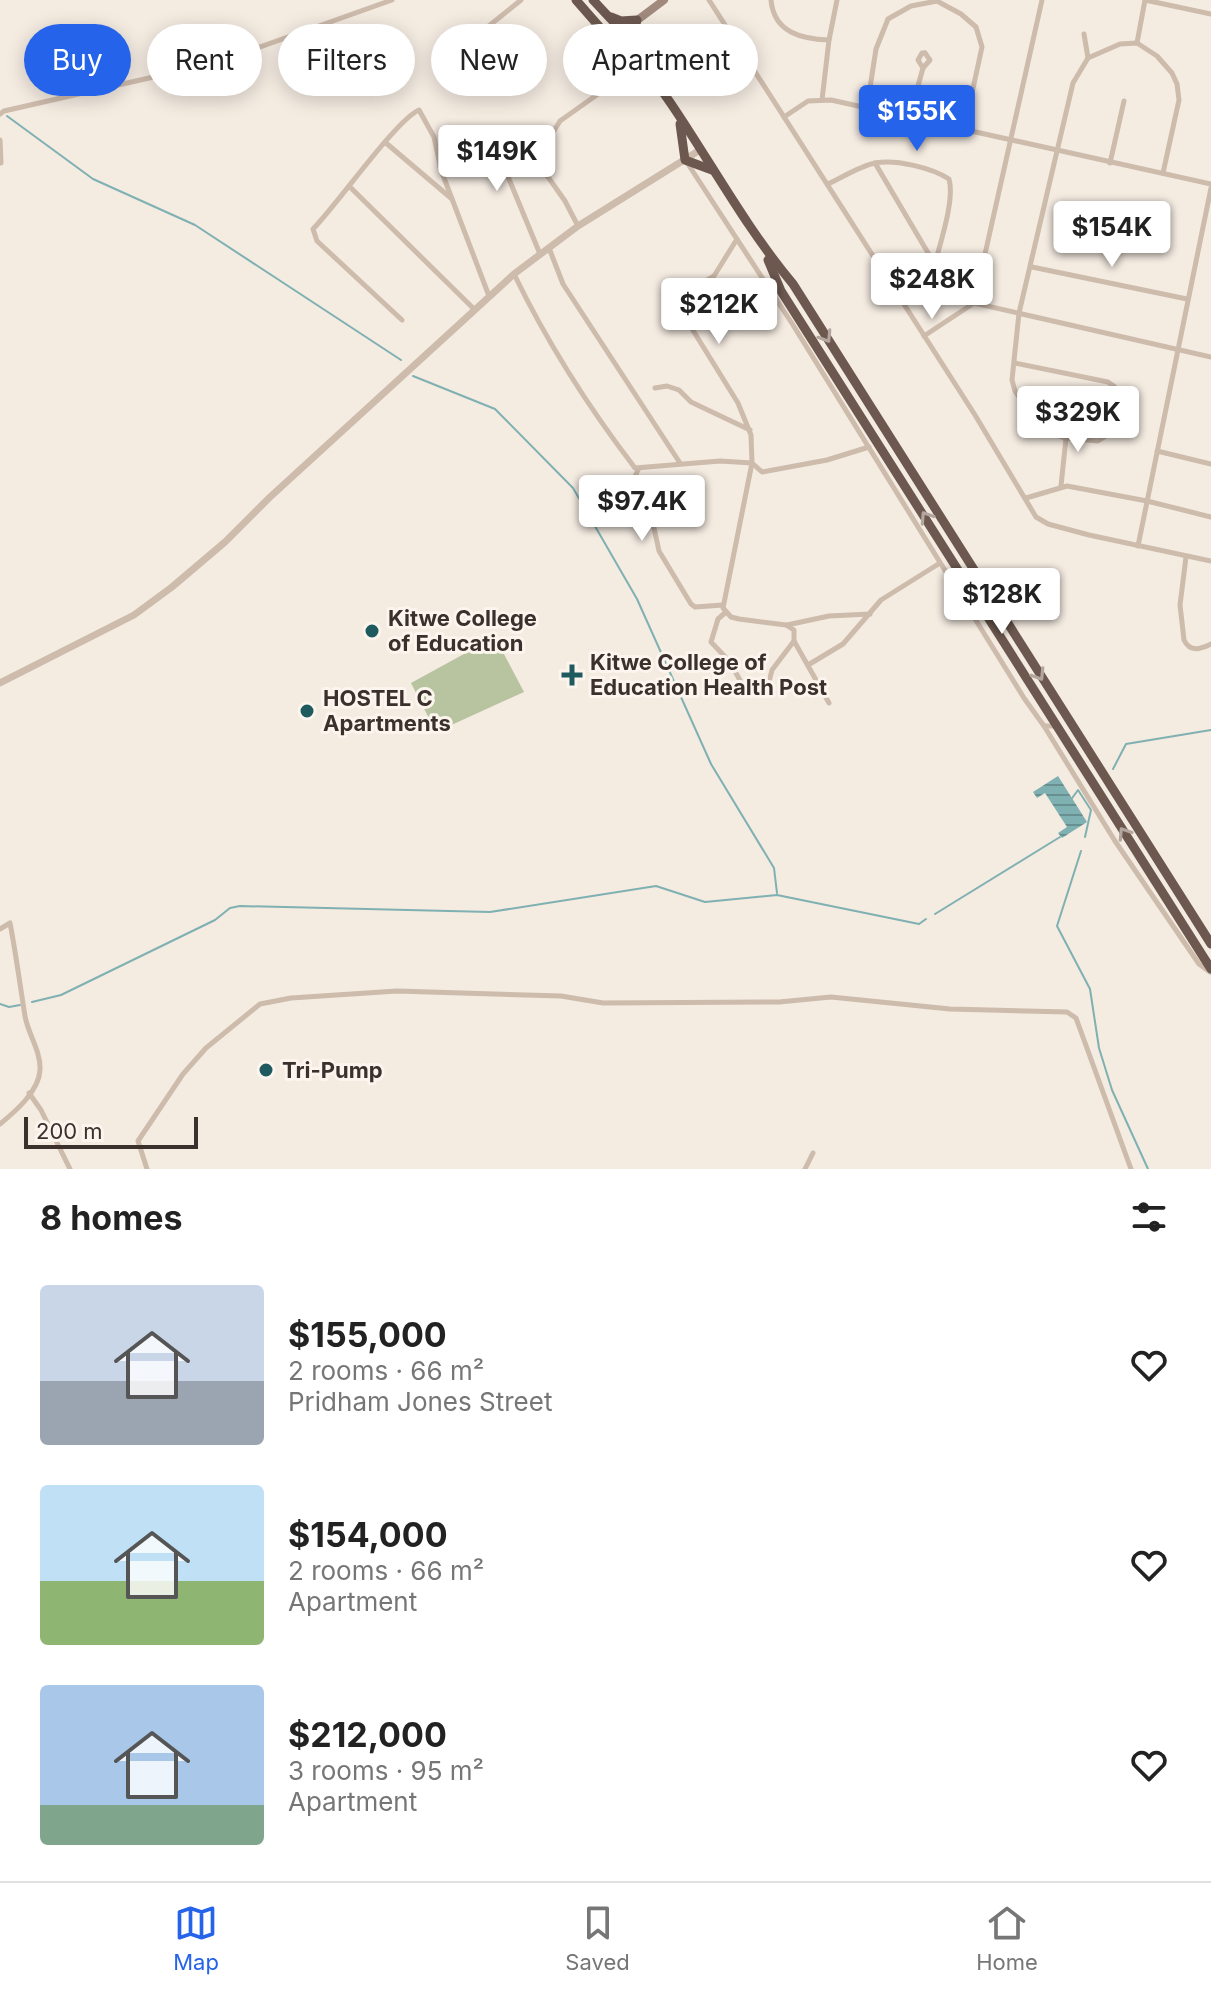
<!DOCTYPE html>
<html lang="en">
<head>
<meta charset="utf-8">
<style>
  body { margin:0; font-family:Inter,sans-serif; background:#f6f6f6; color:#222; height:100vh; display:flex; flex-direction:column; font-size:30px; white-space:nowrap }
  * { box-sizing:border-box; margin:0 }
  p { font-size:26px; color:#767676 }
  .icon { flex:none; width:44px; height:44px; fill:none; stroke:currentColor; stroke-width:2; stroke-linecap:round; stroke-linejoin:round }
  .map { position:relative; height:1169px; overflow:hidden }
  .drawer { display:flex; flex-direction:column; background:#fff; flex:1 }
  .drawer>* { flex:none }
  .hud { position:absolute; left:24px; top:24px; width:800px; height:72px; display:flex; gap:16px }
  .scale { position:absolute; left:24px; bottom:20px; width:174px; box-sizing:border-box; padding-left:8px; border:4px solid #3b302b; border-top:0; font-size:22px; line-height:28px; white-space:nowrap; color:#3b302b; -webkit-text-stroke:6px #fbf5ee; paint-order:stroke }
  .price { position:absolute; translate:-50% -68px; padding:0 18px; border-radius:8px; background:#fff; color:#222; font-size:26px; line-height:52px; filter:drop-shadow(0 2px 4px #0008) }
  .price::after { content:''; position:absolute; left:50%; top:48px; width:24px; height:18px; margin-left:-12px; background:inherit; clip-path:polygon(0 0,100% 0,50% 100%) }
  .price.current { background:#2563eb; color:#fff }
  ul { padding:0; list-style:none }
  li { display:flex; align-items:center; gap:24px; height:200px; padding:0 40px }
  li span { display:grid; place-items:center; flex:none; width:224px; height:160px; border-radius:8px; color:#555 }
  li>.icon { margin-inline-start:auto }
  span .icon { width:96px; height:96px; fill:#fffc; stroke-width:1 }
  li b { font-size:34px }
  h2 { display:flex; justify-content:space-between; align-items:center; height:96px; padding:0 40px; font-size:34px }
  .tag { padding:0 28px; border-radius:36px; background:#fff; box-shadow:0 4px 20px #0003; font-size:28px; line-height:72px }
  .tag.current { background:#2563eb; color:#fff }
  .dock { display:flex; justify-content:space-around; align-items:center; height:112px; border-top:2px solid #e0e0e0; background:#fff; font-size:22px; color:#767676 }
  .dock a { display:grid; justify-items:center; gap:4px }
  .dock .current { color:#2563eb }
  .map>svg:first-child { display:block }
  .green { fill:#b8c4a0 }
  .water { fill:url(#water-rules) }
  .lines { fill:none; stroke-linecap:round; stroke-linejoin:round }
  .stream { stroke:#7fb0b2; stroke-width:2 }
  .minor { stroke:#cdbbac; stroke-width:5 }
  .tertiary { stroke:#cdbbac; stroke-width:7 }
  .secondary { stroke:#a18a7d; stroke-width:8 }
  .trunk { stroke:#6c584f; stroke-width:9 }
  .oneway { stroke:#b4a69e }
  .poi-dot { fill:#1f5a5e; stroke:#fbf5ee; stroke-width:3 }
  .labels { text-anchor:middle; stroke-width:6; stroke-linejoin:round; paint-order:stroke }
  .poi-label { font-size:22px; font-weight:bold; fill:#3b302b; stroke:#fbf5ee; text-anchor:start }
</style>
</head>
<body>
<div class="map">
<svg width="1211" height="1169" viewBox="0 0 1211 1169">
  <defs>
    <pattern id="water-rules" width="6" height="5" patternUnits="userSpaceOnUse" patternTransform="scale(2)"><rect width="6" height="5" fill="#7fb0b2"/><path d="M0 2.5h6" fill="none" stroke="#699091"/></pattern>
  </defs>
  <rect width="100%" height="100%" fill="#f4ebe1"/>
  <path class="green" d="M495,637L524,692L436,732L411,683Z"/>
  <path class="water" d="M1058,776L1087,822L1062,838L1058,833L1067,827L1045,793L1037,798L1033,792Z"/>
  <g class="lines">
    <g class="stream">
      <path d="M7,116L93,179L195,225L401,360"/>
      <path d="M413,376L495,409L573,488L637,599L711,764L774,868L777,893"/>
      <path d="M1113,769L1126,744L1211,730"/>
      <path d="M1070,801L1078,790L1091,810L1085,837"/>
      <path d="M1081,851L1057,926L1090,989L1099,1048L1112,1090L1148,1169"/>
      <path d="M935,914L1060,837"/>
      <path d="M32,1002L61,995L215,920L230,908L240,906L490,912L656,886L705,902L777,895L919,924L926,919"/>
      <path d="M0,1004L9,1007L20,1005"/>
    </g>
    <g class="minor">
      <path d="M709,0L975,415L1036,517L1048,524L1089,535L1211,561"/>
      <path d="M771,0C774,33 802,39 829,40"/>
      <path d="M1084,34L1088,58"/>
      <path d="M464,42L490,25L521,0"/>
      <path d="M1137,43L1145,0L1211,14"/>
      <path d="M923,68L918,60L922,53H925"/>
      <path d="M822,100L829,40L837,0"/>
      <path d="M867,107L876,49L888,19L911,6L937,1L961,14L976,27L982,47L964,130"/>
      <path d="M0,114L4,111L215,63L392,0"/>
      <path d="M784,117L808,101L831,100L1211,184"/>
      <path d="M909,118L923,68L930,60L925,53"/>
      <path d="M0,140L1,163"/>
      <path d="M522,140L565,201L578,226"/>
      <path d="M386,143L452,199"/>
      <path d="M536,160L560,121L615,82L633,81L647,73"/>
      <path d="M686,161L793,325L1024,698L1044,726H1055"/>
      <path d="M875,163L934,263"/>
      <path d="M1110,163L1124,101"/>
      <path d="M440,167L497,150L540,254"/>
      <path d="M828,184C843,177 860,166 875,163C896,159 932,168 949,179C955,200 940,243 935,264L894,289"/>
      <path d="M350,187L475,310"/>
      <path d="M737,239L714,276L687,292L679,302L681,311L738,403L751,435L752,463L723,608L731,617L739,619L786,625L794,630V641L829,703"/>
      <path d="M549,248L563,284L680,463"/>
      <path d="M1032,267L1187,299"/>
      <path d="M514,274C547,342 589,408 635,468L720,461L752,463L762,472L827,460L869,447"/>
      <path d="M974,303L1211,357"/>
      <path d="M402,320L317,241L313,229C337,205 396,120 419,110L434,137L441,170L489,296"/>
      <path d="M924,336L974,303L1042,0"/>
      <path d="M1015,363L1108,382L1115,387L1117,407L1109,434L1098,441L1066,438L1043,431L1015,391L1012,380L1019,313L1073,83L1088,58L1120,44L1137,43L1157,56L1172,73L1177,84L1179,100L1163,173"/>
      <path d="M655,388L667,386L679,390L691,402L750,430"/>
      <path d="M1157,451L1211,464"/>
      <path d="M638,470L631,485L632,492L654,528L659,551L691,604L695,607L723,605"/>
      <path d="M1061,486L1066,438"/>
      <path d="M1026,498L1067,486L1147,501L1211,517"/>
      <path d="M1138,546L1211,188"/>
      <path d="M1186,557L1180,605L1184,640C1190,653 1201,649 1211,644"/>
      <path d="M726,612L718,619L711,642L730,662L747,693L769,682L772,670L794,641"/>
      <path d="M787,625L829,616L870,614"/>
      <path d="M808,665L843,644L881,600L940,563"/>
      <path d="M1044,726L1115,841L1199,964L1210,972"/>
      <path d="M0,929L10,923C16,954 20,985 25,1016C28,1034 41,1051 40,1070C39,1091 16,1111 0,1124"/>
      <path d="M29,1093L41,1110L70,1169"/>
      <path d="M147,1169L138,1141L183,1074L206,1048L260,1004L291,998L397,991L561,996L603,1003L779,1002L831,997L950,1009L1067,1012L1076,1018L1131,1169"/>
      <path d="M805,1169L813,1153"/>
    </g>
    <path class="tertiary" d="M0,683L134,615L172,587L225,542L269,498L514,274L578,226L700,150"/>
    <path class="secondary" d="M611,40L664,0"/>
    <g class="trunk">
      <path d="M576,0L611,40L628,46"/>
      <path d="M593,0L622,31L628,46C690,120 731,210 793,284L1211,944"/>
      <path d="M611,17L621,21L637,20L634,32L635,54"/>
      <path d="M680,124L685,160L712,170"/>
      <path d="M768,260L781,291L1211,969"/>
    </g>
  </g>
  <defs><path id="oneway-chevron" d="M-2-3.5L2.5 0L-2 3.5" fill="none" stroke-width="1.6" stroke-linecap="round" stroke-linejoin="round" transform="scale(2)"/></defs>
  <g class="oneway">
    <use href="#oneway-chevron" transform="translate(826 337) rotate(58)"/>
    <use href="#oneway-chevron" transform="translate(926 517) rotate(-123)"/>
    <use href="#oneway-chevron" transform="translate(1039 675) rotate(58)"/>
    <use href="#oneway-chevron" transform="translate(1124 833) rotate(-123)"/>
  </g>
  <g class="poi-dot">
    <circle cx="372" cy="631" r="8"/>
    <path d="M568 663h8v8h8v8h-8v8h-8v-8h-8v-8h8z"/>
    <circle cx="307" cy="711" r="8"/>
    <circle cx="266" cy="1070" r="8"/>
  </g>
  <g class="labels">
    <g class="poi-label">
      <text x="388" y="626">Kitwe College<tspan x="388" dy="25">of Education</tspan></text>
      <text x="590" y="670">Kitwe College of<tspan x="590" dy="25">Education Health Post</tspan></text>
      <text x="323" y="706">HOSTEL C<tspan x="323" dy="25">Apartments</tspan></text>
      <text x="282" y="1078">Tri-Pump</text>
    </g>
  </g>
</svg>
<div class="scale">200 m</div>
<b class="price current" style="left:917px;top:153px">$155K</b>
<b class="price" style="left:497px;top:193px">$149K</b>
<b class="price" style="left:1112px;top:269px">$154K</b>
<b class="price" style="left:932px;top:321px">$248K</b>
<b class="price" style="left:719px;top:346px">$212K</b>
<b class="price" style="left:1078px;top:454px">$329K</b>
<b class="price" style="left:642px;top:543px">$97.4K</b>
<b class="price" style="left:1002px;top:636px">$128K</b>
<div class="hud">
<a class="tag current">Buy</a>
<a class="tag">Rent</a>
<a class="tag">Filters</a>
<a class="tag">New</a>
<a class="tag">Apartment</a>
</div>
</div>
<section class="drawer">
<h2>8 homes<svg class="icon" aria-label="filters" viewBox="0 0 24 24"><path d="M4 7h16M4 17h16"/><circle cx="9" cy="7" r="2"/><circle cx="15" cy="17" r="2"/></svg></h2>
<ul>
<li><span style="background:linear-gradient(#c9d6e8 60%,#9aa5b1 0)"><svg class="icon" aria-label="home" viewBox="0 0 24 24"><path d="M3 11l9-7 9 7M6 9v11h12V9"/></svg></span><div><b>$155,000</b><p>2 rooms · 66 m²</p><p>Pridham Jones Street</p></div><svg class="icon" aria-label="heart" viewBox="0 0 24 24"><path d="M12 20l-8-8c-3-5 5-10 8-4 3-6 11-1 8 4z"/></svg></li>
<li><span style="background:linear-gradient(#bfe0f5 60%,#8fb573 0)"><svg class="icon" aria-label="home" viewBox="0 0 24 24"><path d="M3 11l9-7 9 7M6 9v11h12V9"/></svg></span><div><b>$154,000</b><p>2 rooms · 66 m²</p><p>Apartment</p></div><svg class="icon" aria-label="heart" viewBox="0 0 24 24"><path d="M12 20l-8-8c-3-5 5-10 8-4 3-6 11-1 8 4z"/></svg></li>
<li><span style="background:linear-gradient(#a9c7e8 75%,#7fa58c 0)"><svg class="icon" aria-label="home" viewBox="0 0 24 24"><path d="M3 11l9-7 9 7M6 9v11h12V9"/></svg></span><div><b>$212,000</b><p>3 rooms · 95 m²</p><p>Apartment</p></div><svg class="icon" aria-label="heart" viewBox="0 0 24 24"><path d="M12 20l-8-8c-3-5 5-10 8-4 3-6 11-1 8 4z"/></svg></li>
</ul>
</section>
<nav class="dock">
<a class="current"><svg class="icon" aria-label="map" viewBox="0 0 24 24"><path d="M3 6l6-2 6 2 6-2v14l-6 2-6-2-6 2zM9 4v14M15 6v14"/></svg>Map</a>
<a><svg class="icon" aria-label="saved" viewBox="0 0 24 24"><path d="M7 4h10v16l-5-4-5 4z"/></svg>Saved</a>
<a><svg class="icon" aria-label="home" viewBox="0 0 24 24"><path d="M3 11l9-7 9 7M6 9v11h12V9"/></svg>Home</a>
</nav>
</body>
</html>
